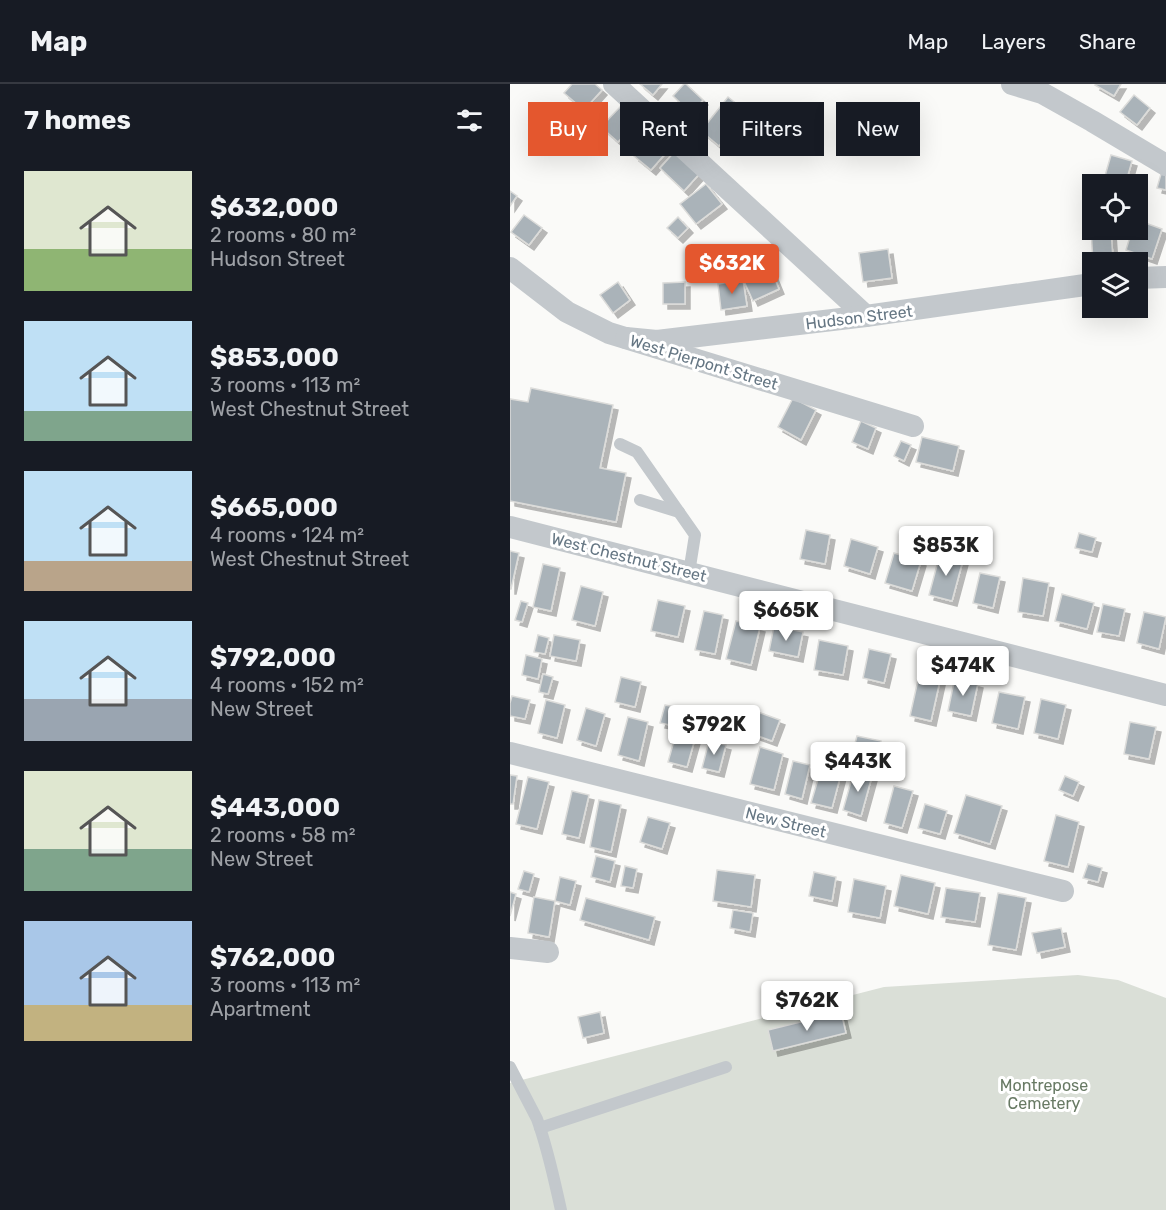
<!DOCTYPE html>
<html lang="en">
<head>
<meta charset="utf-8">
<style>
  body { margin:0; font-family:Rubik,sans-serif; background:#20242c; color:#f1f3f6; height:100vh; display:flex; flex-direction:column; font-size:22px; white-space:nowrap }
  * { box-sizing:border-box; margin:0 }
  p { font-size:20px; color:#9ea1a6 }
  .icon { flex:none; width:33px; height:33px; fill:none; stroke:currentColor; stroke-width:2; stroke-linecap:round; stroke-linejoin:round }
  .map { position:relative; flex:1; overflow:hidden }
  .details { display:flex; flex-direction:column; background:#171b24; width:510px }
  .details>* { flex:none }
  .top-card { position:absolute; left:18px; top:18px; width:548px; height:54px; display:flex; gap:12px }
  .buttons { position:absolute; left:572px; top:90px; display:grid; gap:12px }
  .buttons a { display:grid; place-items:center; width:66px; height:66px; border-radius:0px; background:#171b24; box-shadow:0 6px 24px #0002; font-size:30px }
  .price { position:absolute; translate:-50% -51px; padding:0 14px; border-radius:6px; background:#fff; color:#222; font-size:20px; line-height:39px; filter:drop-shadow(0 2px 3px #0008) }
  .price::after { content:''; position:absolute; left:50%; top:36px; width:18px; height:14px; margin-left:-9px; background:inherit; clip-path:polygon(0 0,100% 0,50% 100%) }
  .price.on { background:#e4572e; color:#fff }
  ul { padding:0; list-style:none }
  li { display:flex; align-items:center; gap:18px; height:150px; padding:0 24px }
  li span { display:grid; place-items:center; flex:none; width:168px; height:120px; border-radius:0px; color:#555 }
  li>.icon { margin-inline-start:auto }
  span .icon { width:72px; height:72px; fill:#fffc; stroke-width:1 }
  li b { font-size:26px }
  h2 { display:flex; justify-content:space-between; align-items:center; height:72px; padding:0 24px; font-size:26px }
  .chip { padding:0 21px; border-radius:0px; background:#171b24; box-shadow:0 6px 24px #0002; font-size:21px; line-height:54px }
  .chip.on { background:#e4572e; color:#fff }
  header { display:flex; align-items:center; gap:36px; box-sizing:border-box; height:84px; padding:0 30px; background:#171b24; border-bottom:2px solid #363941 }
  header strong { font-size:28px }
  nav { display:flex; gap:33px; margin-inline-start:auto; font-size:21px }
  main { display:flex; flex:1; min-height:0 }
  .map>svg:first-child { display:block }
  .green { fill:#dadfd7 }
  .building { fill:#aab3b9; stroke:#dcdcda; stroke-width:1.5; filter:url(#shadow) }
  .lines { fill:none; stroke-linecap:round; stroke-linejoin:round }
  .service { stroke:#c3c8cc; stroke-width:12 }
  .minor { stroke:#c3c8cc; stroke-width:22 }
  .labels { text-anchor:middle; stroke-width:6; stroke-linejoin:round; paint-order:stroke }
  .street-label { font-size:16px; fill:#657683; stroke:#fff }
  .park-label { font-size:16px; fill:#687a64; stroke:#fff }
</style>
</head>
<body>
<header>
<strong>Map</strong>
<nav><a>Map</a><a>Layers</a><a>Share</a></nav>
</header>
<main>
<section class="details">
<h2>7 homes<svg class="icon" aria-label="filters" viewBox="0 0 24 24"><path d="M4 7h16M4 17h16"/><circle cx="9" cy="7" r="2"/><circle cx="15" cy="17" r="2"/></svg></h2>
<ul>
<li><span style="background:linear-gradient(#dfe7d0 65%,#8fb573 0)"><svg class="icon" aria-label="home" viewBox="0 0 24 24"><path d="M3 11l9-7 9 7M6 9v11h12V9"/></svg></span><div><b>$632,000</b><p>2 rooms · 80 m²</p><p>Hudson Street</p></div></li>
<li><span style="background:linear-gradient(#bfe0f5 75%,#7fa58c 0)"><svg class="icon" aria-label="home" viewBox="0 0 24 24"><path d="M3 11l9-7 9 7M6 9v11h12V9"/></svg></span><div><b>$853,000</b><p>3 rooms · 113 m²</p><p>West Chestnut Street</p></div></li>
<li><span style="background:linear-gradient(#bfe0f5 75%,#b9a48a 0)"><svg class="icon" aria-label="home" viewBox="0 0 24 24"><path d="M3 11l9-7 9 7M6 9v11h12V9"/></svg></span><div><b>$665,000</b><p>4 rooms · 124 m²</p><p>West Chestnut Street</p></div></li>
<li><span style="background:linear-gradient(#bfe0f5 65%,#9aa5b1 0)"><svg class="icon" aria-label="home" viewBox="0 0 24 24"><path d="M3 11l9-7 9 7M6 9v11h12V9"/></svg></span><div><b>$792,000</b><p>4 rooms · 152 m²</p><p>New Street</p></div></li>
<li><span style="background:linear-gradient(#dfe7d0 65%,#7fa58c 0)"><svg class="icon" aria-label="home" viewBox="0 0 24 24"><path d="M3 11l9-7 9 7M6 9v11h12V9"/></svg></span><div><b>$443,000</b><p>2 rooms · 58 m²</p><p>New Street</p></div></li>
<li><span style="background:linear-gradient(#a9c7e8 70%,#c2b280 0)"><svg class="icon" aria-label="home" viewBox="0 0 24 24"><path d="M3 11l9-7 9 7M6 9v11h12V9"/></svg></span><div><b>$762,000</b><p>3 rooms · 113 m²</p><p>Apartment</p></div></li>
</ul>
</section>
<div class="map">
<svg width="656" height="1126" viewBox="0 0 656 1126">
  <defs>
    <filter id="shadow"><feDropShadow dx="5" dy="5" stdDeviation="0" flood-color="#0004"/></filter>
  </defs>
  <rect width="100%" height="100%" fill="#fafaf8"/>
  <path class="green" d="M568,891L608,896L656,914V1126H0V999L374,903Z"/>
  <g class="building">
    <path d="M62,0H85L92,6L74,26L54,9Z"/>
    <path d="M130,0H152L143,11Z"/>
    <path d="M174,0H176L193,16L181,29L163,12Z"/>
    <path d="M586,0H611L604,12L585,1Z"/>
    <path d="M624,11L640,24L627,41L610,28Z"/>
    <path d="M218,13L237,28L209,62L191,47Z"/>
    <path d="M111,22L127,37L108,58L91,43Z"/>
    <path d="M137,41L162,62L141,86L124,72L131,65L123,57Z"/>
    <path d="M167,65L191,88L174,107L150,84Z"/>
    <path d="M601,71L622,77L616,98L595,92Z"/>
    <path d="M651,90L656,91V106L647,104Z"/>
    <path d="M196,100L212,120L186,140L170,120Z"/>
    <path d="M0,107L7,112L0,122Z"/>
    <path d="M14,131L32,144L19,161L1,148Z"/>
    <path d="M168,133L178,144L168,154L157,144Z"/>
    <path d="M627,136L652,145L642,175L616,166L622,146H627Z"/>
    <path d="M581,146H601L603,175L583,177Z"/>
    <path d="M378,165L382,194L353,198L349,169Z"/>
    <path d="M259,181L269,205L243,217L232,193Z"/>
    <path d="M233,196L237,222L211,226L208,200Z"/>
    <path d="M108,198L120,216L103,229L90,211Z"/>
    <path d="M175,198V220H153V199Z"/>
    <path d="M21,304L103,321L90,384L116,389L106,438L0,417V315L18,318Z"/>
    <path d="M283,314L306,326L291,356L268,343Z"/>
    <path d="M351,337L366,344L358,365L342,358Z"/>
    <path d="M412,353L449,362L443,387L406,378Z"/>
    <path d="M391,357L401,361L394,377L384,372Z"/>
    <path d="M296,446L320,451L315,480L290,475Z"/>
    <path d="M569,449L586,454L582,468L565,464Z"/>
    <path d="M341,455L368,463L360,490L334,482Z"/>
    <path d="M0,467L9,469L1,505H0Z"/>
    <path d="M384,469L411,477L402,507L375,499Z"/>
    <path d="M430,470L453,476L442,517L419,511Z"/>
    <path d="M33,480L50,484L41,527L23,523Z"/>
    <path d="M470,489L490,493L483,524L463,519Z"/>
    <path d="M513,494L539,499L533,532L508,528Z"/>
    <path d="M71,502L93,508L85,542L62,536Z"/>
    <path d="M552,510L584,519L577,545L545,537Z"/>
    <path d="M148,516L175,522L168,553L141,547Z"/>
    <path d="M11,517L18,519L12,538L5,536Z"/>
    <path d="M593,520L615,525L609,552L587,548Z"/>
    <path d="M194,527L213,531L205,570L185,566Z"/>
    <path d="M634,528L656,533L649,565L627,559Z"/>
    <path d="M226,537L250,543L241,581L216,575Z"/>
    <path d="M264,542L293,548L288,573L259,567Z"/>
    <path d="M28,551L39,554L35,570L24,568Z"/>
    <path d="M44,551L70,556L66,577L40,572Z"/>
    <path d="M309,556L338,562L333,591L304,586Z"/>
    <path d="M359,565L381,570L374,599L353,594Z"/>
    <path d="M16,571L32,575L28,595L12,591Z"/>
    <path d="M410,587L431,592L421,637L400,632Z"/>
    <path d="M33,590L43,593L38,610L29,608Z"/>
    <path d="M111,593L131,598L125,623L105,618Z"/>
    <path d="M445,593L468,599L461,632L438,627Z"/>
    <path d="M489,608L515,613L508,645L482,639Z"/>
    <path d="M2,612L20,616L15,635L0,632V619Z"/>
    <path d="M531,615L556,621L548,655L524,649Z"/>
    <path d="M36,616L55,621L47,654L28,649Z"/>
    <path d="M155,621L165,623L160,641L150,639Z"/>
    <path d="M224,622L240,625L236,644L220,641Z"/>
    <path d="M76,624L95,630L86,662L67,656Z"/>
    <path d="M248,628L270,636L262,657L240,649Z"/>
    <path d="M118,633L138,638L129,677L108,671Z"/>
    <path d="M620,638L646,643L639,675L614,670Z"/>
    <path d="M167,646L186,651L177,683L158,678Z"/>
    <path d="M347,652L371,657L367,673L343,667Z"/>
    <path d="M199,657L216,661L209,688L192,684Z"/>
    <path d="M250,663L273,670L264,706L240,700Z"/>
    <path d="M283,677L300,681L292,715L275,710Z"/>
    <path d="M311,685L331,690L322,724L301,719Z"/>
    <path d="M344,687L362,692L351,732L333,726Z"/>
    <path d="M0,691L7,692L3,720H0Z"/>
    <path d="M555,692L569,698L563,712L549,706Z"/>
    <path d="M18,693L39,698L27,745L6,740Z"/>
    <path d="M384,702L403,707L392,744L374,739Z"/>
    <path d="M62,707L79,711L69,754L52,750Z"/>
    <path d="M456,711L492,722L480,760L444,749Z"/>
    <path d="M89,716L111,721L101,768L80,763Z"/>
    <path d="M415,720L437,727L430,750L408,744Z"/>
    <path d="M546,731L569,738L558,783L534,777Z"/>
    <path d="M138,733L160,739L152,765L130,758Z"/>
    <path d="M86,772L105,777L100,798L81,793Z"/>
    <path d="M578,780L592,784L588,798L573,794Z"/>
    <path d="M115,782L127,785L123,804L111,802Z"/>
    <path d="M207,786L245,791L241,823L203,817Z"/>
    <path d="M14,787L24,790L19,808L8,805Z"/>
    <path d="M304,788L326,793L322,817L299,812Z"/>
    <path d="M391,791L425,799L418,830L384,822Z"/>
    <path d="M50,793L66,797L60,821L45,817Z"/>
    <path d="M344,795L376,802L370,834L338,828Z"/>
    <path d="M436,804L470,809L465,838L431,833Z"/>
    <path d="M0,808L6,810L0,832Z"/>
    <path d="M488,809L516,814L506,866L478,861Z"/>
    <path d="M24,813L45,817L39,853L18,849Z"/>
    <path d="M76,814L145,833L139,856L70,836Z"/>
    <path d="M223,826L243,829L240,848L220,844Z"/>
    <path d="M551,844L555,863L527,869L522,849Z"/>
    <path d="M90,928L94,949L73,954L68,933Z"/>
    <path d="M331,928L336,949L263,967L258,946Z"/>
  </g>
  <g class="lines">
    <g class="service">
      <path d="M110,360L127,368L185,451L179,489"/>
      <path d="M130,416L169,428"/>
      <path d="M0,983L27,1035C38,1065 44,1095 51,1126"/>
      <path d="M30,1044L216,983"/>
    </g>
    <g class="minor">
      <path d="M104,0L356,232"/>
      <path d="M502,0L532,9L582,37L656,81"/>
      <path d="M0,184L57,228L99,249L403,342"/>
      <path d="M627,194L656,193"/>
      <path d="M116,254L147,257L356,232L582,200"/>
      <path d="M0,443L656,611"/>
      <path d="M0,669L553,807"/>
      <path d="M0,864L38,868"/>
    </g>
  </g>
  <g class="labels">
    <g class="street-label">
      <text transform="translate(349 233) rotate(-7)" y="6">Hudson Street</text>
      <text transform="translate(194 278) rotate(17)" y="6">West Pierpont Street</text>
      <text transform="translate(119 473) rotate(14)" y="6">West Chestnut Street</text>
      <text transform="translate(276 738) rotate(14)" y="6">New Street</text>
    </g>
    <g class="park-label">
      <text x="534" y="1007">Montrepose<tspan x="534" dy="18">Cemetery</tspan></text>
    </g>
  </g>
</svg>
<div class="buttons">
<a><svg class="icon" aria-label="locate" viewBox="0 0 24 24"><circle cx="12" cy="12" r="6"/><path d="M12 2v4M12 18v4M2 12h4M18 12h4"/></svg></a>
<a><svg class="icon" aria-label="layers" viewBox="0 0 24 24"><path d="M12 4l9 5-9 5-9-5zM3 14l9 5 9-5"/></svg></a>
</div>
<b class="price on" style="left:222px;top:211px">$632K</b>
<b class="price" style="left:436px;top:493px">$853K</b>
<b class="price" style="left:276px;top:558px">$665K</b>
<b class="price" style="left:453px;top:613px">$474K</b>
<b class="price" style="left:204px;top:672px">$792K</b>
<b class="price" style="left:348px;top:709px">$443K</b>
<b class="price" style="left:297px;top:948px">$762K</b>
<div class="top-card">
<a class="chip on">Buy</a>
<a class="chip">Rent</a>
<a class="chip">Filters</a>
<a class="chip">New</a>
</div>
</div>
</main>
</body>
</html>
